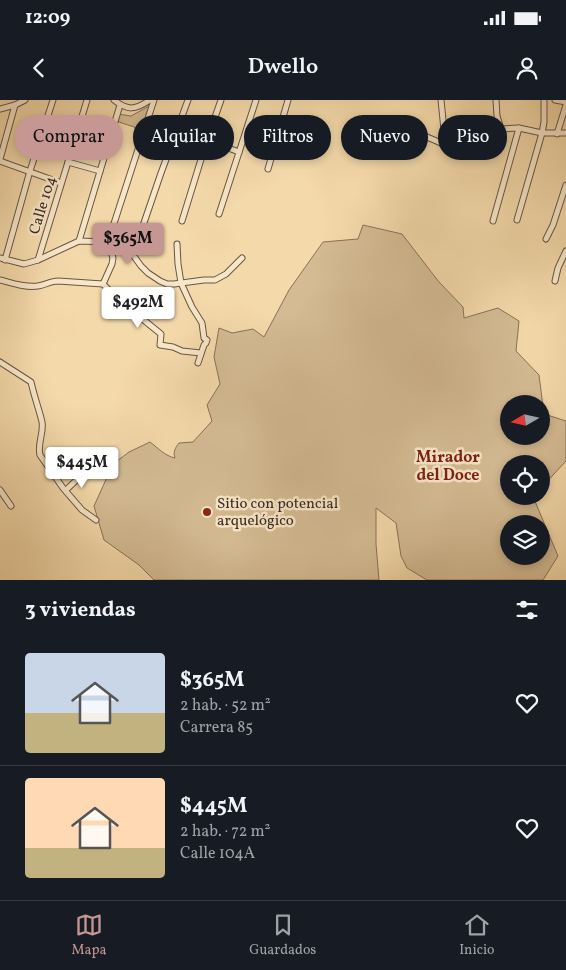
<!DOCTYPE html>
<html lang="es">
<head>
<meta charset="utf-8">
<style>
  body { margin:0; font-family:Vollkorn,serif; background:#20242c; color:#f1f3f6; height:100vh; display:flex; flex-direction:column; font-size:19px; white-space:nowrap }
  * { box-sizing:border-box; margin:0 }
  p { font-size:16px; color:#9ea1a6 }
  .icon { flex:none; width:28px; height:28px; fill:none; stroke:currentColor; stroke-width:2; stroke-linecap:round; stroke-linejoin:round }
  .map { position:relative; height:480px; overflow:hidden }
  .side { display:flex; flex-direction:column; background:#171b24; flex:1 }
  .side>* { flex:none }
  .guide { position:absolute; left:15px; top:15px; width:536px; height:45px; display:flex; gap:10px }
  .needle { width:32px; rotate:261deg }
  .controls { position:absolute; left:500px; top:295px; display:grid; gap:10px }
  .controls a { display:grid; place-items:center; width:50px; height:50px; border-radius:50%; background:#171b24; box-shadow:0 2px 8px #0003; font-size:25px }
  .price { position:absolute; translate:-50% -42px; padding:0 11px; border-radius:5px; background:#fff; color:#222; font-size:16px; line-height:32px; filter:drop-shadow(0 1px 2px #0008) }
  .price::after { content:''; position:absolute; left:50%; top:30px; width:15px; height:11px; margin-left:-8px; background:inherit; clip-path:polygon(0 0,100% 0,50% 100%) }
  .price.selected { background:#c59692; color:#111 }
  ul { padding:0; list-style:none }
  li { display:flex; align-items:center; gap:15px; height:125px; padding:0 25px }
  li+li { border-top:1px solid #363941 }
  li span { display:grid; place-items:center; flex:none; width:140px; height:100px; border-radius:5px; color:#555 }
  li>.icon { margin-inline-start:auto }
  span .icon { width:60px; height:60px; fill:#fffc; stroke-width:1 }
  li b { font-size:21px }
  h2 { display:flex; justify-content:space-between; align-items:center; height:60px; padding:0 25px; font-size:21px }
  .pill { padding:0 18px; border-radius:22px; background:#171b24; box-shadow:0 2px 8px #0003; font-size:18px; line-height:45px }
  .pill.selected { background:#c59692; color:#111 }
  .status { display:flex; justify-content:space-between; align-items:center; height:35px; padding:0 25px; background:#171b24; direction:ltr }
  .status svg { height:14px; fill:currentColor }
  header { display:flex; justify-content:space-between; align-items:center; height:65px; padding:0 25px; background:#171b24; font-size:22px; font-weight:600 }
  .tabs { display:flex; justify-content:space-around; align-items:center; height:70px; border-top:1px solid #363941; background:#171b24; font-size:14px; color:#9ea1a6 }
  .tabs a { display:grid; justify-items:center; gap:2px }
  .tabs .selected { color:#c59692 }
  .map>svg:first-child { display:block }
  .green { fill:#d4bb93; stroke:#86725b; fill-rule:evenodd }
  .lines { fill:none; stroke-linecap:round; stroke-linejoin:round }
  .minor-casing { stroke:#665645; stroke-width:7 }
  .minor { stroke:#f8e6c8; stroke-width:5 }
  .poi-dot { fill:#8f2418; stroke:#f8e6c8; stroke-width:2 }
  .labels { text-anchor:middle; stroke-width:5; stroke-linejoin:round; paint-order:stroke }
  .street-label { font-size:15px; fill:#372a23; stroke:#f8e6c8 }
  .poi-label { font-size:15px; fill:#372a23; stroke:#f8e6c8; text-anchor:start }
  .neighbourhood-label { font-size:16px; font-weight:bold; fill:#7a1f14; stroke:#f8e6c8 }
</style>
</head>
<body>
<div class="status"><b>12:09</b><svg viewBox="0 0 49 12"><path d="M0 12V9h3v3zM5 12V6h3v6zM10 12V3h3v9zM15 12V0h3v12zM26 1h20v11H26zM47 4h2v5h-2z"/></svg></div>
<header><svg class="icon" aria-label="back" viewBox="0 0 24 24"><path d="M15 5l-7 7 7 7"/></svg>Dwello<svg class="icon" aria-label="person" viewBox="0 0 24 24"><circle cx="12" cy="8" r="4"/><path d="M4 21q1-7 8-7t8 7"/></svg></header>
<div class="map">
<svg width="566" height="480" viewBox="0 0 566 480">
  <rect width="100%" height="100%" fill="#f4d9aa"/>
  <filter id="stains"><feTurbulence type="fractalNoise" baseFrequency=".004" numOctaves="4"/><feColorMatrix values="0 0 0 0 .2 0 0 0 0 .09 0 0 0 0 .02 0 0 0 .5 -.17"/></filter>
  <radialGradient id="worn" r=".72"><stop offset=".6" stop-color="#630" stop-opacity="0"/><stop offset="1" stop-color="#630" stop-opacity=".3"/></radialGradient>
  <g class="green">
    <path d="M151,5L143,30L116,21L118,14L131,16Z"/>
    <path d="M363,125L402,134L439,182L463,207L464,218L498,208L519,221L516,251L539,275L544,314L566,321V361L541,388V364H509V396H534L531,399H534L558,456L543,480H427L407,468L401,456L396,423L376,408V444L379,480H154L139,465L104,440L94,406L113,364L129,352L150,342C158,348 165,356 175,358C173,352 175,348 179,343L193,342L212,321L207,305L220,284L214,257L219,228L232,233L253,229L264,237L289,190L323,142L358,139ZM509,304H541V336H509ZM509,424H541V456H509Z"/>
  </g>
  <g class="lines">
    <g class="minor-casing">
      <g id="minor">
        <path d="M114,0C128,11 135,10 150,0"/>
        <path d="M441,0L444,30L441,43"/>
        <path d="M496,0L497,16L501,29"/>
        <path d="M555,0L566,2"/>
        <path d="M0,9L15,5L25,0"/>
        <path d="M177,29L239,52"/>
        <path d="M557,34L566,5"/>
        <path d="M414,36L427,37L441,43L448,44L468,41L501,29L519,28L542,33H566"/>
        <path d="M0,59L15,5"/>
        <path d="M0,61L61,83"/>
        <path d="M68,62L100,71"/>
        <path d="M268,69L288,0"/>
        <path d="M219,114L256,0"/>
        <path d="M517,120L542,33L544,22V0"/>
        <path d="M182,121L207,40L221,0"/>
        <path d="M493,121L519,28"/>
        <path d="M546,139L553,125L566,85"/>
        <path d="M79,141L120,5"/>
        <path d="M177,144L178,164L181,183L192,207L202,223L204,238L207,240L206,243L204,245L198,263"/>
        <path d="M133,155L161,73L188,0"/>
        <path d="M0,158L24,164L38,160L79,141L108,142L133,155L141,166L148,173L160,181L167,184H174L204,180H215L226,174L242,158"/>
        <path d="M5,160L30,71L53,0"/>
        <path d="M38,160L87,0"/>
        <path d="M0,180C12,183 25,188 38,186C45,185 51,181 58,181L103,184L119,200L161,234L160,245L173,247L182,251L201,253"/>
        <path d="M555,181L558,168L566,151"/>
        <path d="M103,184L112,164L113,158L108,142L154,0"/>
        <path d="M0,262L31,282C34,296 39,309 42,322C44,333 37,344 40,355L63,388L82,410L96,420"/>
        <path d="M0,390L11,406"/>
        <path d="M66,390L85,372"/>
      </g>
    </g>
    <use href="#minor" class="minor"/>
  </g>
  <circle class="poi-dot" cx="207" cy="412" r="5"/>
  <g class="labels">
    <g class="street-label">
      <text transform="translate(42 105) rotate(-73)" y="5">Calle 104</text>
    </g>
    <g class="poi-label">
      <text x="217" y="408">Sitio con potencial<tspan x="217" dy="17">arquelógico</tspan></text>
    </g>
    <g class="neighbourhood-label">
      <text x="448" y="362">Mirador<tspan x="448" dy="18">del Doce</tspan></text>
    </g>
  </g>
  <rect width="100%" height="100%" filter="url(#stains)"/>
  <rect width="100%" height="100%" fill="url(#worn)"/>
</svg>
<div class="controls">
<a><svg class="needle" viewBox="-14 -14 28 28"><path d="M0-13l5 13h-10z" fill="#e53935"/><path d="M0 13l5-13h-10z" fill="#9ea1a6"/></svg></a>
<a><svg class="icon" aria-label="locate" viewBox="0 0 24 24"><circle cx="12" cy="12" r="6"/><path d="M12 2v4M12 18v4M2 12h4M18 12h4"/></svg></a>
<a><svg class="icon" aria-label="layers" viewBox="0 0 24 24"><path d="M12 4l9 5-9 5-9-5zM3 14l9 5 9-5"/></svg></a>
</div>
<b class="price selected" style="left:128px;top:165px">$365M</b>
<b class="price" style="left:138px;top:229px">$492M</b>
<b class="price" style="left:82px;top:389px">$445M</b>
<div class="guide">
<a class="pill selected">Comprar</a>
<a class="pill">Alquilar</a>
<a class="pill">Filtros</a>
<a class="pill">Nuevo</a>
<a class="pill">Piso</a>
</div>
</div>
<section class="side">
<h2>3 viviendas<svg class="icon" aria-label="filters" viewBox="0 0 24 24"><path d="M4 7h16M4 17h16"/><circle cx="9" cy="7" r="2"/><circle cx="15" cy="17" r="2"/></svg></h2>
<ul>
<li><span style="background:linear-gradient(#c9d6e8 60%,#c2b280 0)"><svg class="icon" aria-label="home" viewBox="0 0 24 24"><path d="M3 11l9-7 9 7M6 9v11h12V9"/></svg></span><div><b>$365M</b><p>2 hab. · 52 m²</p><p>Carrera 85</p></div><svg class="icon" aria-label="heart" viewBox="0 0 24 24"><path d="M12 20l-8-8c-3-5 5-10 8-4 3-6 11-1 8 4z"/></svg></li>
<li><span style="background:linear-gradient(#ffd9b3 70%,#c2b280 0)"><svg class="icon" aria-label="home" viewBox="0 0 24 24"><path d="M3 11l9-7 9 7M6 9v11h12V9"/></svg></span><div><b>$445M</b><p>2 hab. · 72 m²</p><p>Calle 104A</p></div><svg class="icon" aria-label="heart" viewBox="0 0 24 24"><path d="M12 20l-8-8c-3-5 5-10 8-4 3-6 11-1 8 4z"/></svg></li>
</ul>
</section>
<nav class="tabs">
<a class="selected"><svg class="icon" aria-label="map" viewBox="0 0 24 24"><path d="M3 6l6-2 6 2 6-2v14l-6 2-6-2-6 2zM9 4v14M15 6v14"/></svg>Mapa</a>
<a><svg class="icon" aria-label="saved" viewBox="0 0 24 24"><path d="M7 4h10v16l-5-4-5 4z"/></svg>Guardados</a>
<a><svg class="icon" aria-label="home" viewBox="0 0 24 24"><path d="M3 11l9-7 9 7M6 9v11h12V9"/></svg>Inicio</a>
</nav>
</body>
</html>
